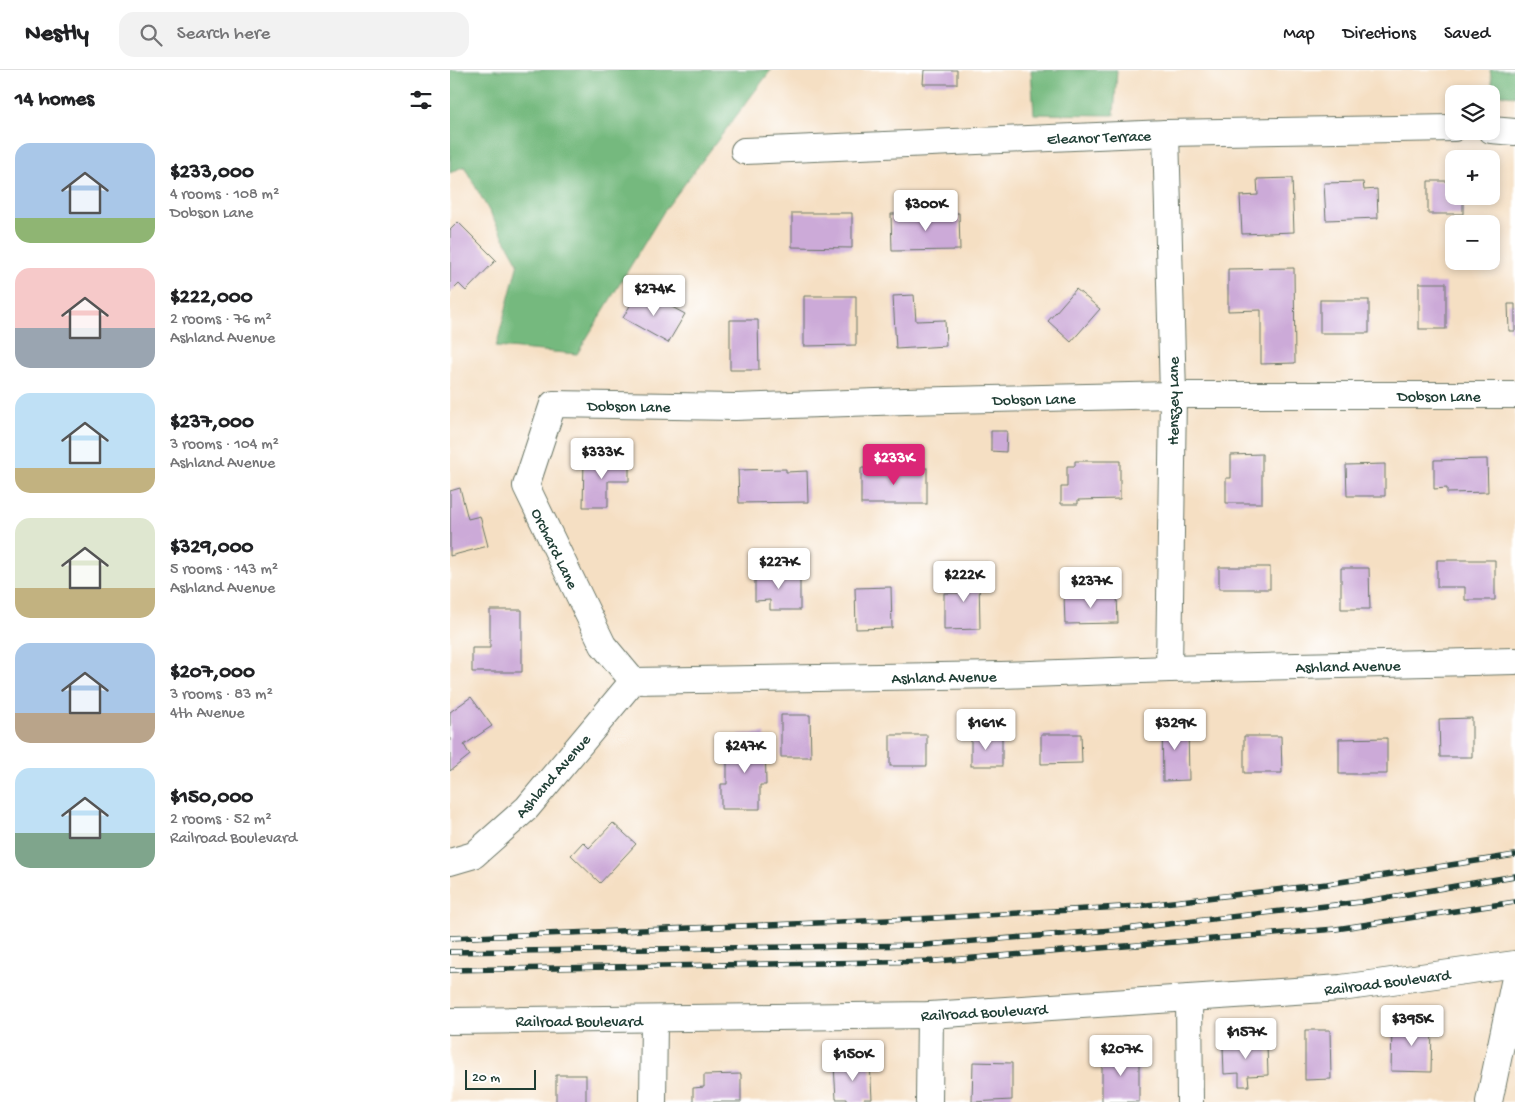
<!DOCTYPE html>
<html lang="en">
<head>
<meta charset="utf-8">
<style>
  body { margin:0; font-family:"Gochi Hand",sans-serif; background:#f2f2f2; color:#202124; height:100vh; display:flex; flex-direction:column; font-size:19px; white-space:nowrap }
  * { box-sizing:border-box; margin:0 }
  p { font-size:16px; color:#757577 }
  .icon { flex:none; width:28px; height:28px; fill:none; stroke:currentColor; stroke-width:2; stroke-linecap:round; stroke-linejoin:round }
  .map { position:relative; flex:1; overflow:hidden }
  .sheet { display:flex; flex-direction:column; background:#fff; width:450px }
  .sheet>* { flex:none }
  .fabs { position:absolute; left:995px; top:15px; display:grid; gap:10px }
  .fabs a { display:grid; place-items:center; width:55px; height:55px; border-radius:10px; background:#fff; box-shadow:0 2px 8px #0003; font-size:25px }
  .scale { position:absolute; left:15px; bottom:12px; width:71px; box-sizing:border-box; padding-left:5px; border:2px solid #1f3d34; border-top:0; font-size:14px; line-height:18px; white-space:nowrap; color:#1f3d34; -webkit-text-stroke:4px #fff; paint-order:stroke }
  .price { position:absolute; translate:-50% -42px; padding:0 11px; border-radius:5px; background:#fff; color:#222; font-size:16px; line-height:32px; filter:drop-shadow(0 1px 2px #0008) }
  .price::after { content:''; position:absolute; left:50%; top:30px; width:15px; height:11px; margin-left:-8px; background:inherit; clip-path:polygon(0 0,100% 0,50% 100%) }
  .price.selected { background:#db2777; color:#fff }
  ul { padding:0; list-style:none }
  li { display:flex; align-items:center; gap:15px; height:125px; padding:0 15px }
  li span { display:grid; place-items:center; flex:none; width:140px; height:100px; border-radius:15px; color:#555 }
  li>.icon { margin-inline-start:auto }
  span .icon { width:60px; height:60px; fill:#fffc; stroke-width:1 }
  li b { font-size:21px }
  h2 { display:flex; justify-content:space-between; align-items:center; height:60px; padding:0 15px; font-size:21px }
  header { display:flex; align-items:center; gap:30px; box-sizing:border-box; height:70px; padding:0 25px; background:#fff; border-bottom:1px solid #e0e0e0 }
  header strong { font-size:24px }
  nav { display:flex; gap:28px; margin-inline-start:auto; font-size:18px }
  .search { width:350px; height:45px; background:#f2f2f2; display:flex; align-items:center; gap:12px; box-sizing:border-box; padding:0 18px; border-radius:15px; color:#757577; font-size:19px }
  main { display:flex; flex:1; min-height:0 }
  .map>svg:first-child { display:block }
  .forest { fill:#75b97e; stroke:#4a7b59 }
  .building { fill:#ccaad8 }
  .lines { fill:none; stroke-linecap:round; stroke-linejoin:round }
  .street-casing { stroke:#6a7666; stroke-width:28 }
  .street { stroke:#fff; stroke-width:26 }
  .rail-casing { stroke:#1f3d34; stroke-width:5.5 }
  .rail { stroke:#fff; stroke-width:4; stroke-dasharray:11; stroke-linecap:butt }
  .labels { text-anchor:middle; stroke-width:4; stroke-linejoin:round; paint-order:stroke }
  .street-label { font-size:16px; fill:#1f3d34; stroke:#fff }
</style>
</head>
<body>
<header>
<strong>Nestly</strong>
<div class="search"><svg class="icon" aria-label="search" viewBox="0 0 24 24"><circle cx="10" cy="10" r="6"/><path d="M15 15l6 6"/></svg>Search here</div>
<nav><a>Map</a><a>Directions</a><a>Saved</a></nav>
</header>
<main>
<section class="sheet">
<h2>14 homes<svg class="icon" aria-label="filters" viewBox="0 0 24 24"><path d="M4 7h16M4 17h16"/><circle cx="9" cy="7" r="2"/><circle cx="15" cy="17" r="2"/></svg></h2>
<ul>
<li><span style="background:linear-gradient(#a9c7e8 75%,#8fb573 0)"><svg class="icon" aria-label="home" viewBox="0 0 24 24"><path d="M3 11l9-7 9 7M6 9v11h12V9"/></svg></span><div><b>$233,000</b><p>4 rooms · 108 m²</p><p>Dobson Lane</p></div></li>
<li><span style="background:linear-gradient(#f6c9c9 60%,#9aa5b1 0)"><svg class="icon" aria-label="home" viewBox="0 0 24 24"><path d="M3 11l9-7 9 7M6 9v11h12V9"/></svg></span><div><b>$222,000</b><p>2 rooms · 76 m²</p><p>Ashland Avenue</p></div></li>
<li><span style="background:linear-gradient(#bfe0f5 75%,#c2b280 0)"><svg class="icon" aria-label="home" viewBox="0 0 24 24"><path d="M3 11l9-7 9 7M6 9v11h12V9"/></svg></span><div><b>$237,000</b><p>3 rooms · 104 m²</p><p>Ashland Avenue</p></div></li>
<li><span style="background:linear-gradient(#dfe7d0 70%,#c2b280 0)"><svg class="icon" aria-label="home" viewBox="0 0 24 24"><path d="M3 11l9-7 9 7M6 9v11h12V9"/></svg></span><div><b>$329,000</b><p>5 rooms · 143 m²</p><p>Ashland Avenue</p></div></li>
<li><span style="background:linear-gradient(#a9c7e8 70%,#b9a48a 0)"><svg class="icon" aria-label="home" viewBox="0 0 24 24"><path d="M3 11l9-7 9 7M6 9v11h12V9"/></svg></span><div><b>$207,000</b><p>3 rooms · 83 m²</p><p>4th Avenue</p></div></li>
<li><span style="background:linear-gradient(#bfe0f5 65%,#7fa58c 0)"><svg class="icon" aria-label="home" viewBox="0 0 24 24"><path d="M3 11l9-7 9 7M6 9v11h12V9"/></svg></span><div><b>$150,000</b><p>2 rooms · 52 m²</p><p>Railroad Boulevard</p></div></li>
</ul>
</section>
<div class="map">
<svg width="1065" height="1032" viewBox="0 0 1065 1032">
  <rect width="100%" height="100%" fill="#fff"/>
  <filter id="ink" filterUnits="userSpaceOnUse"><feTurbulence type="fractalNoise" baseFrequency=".02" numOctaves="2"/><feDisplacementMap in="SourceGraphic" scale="10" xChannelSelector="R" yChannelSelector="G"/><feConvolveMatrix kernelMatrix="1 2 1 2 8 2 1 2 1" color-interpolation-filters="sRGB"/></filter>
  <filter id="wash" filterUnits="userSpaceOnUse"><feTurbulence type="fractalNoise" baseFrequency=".0096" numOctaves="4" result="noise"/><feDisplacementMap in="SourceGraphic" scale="20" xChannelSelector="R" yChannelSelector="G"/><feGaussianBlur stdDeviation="1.12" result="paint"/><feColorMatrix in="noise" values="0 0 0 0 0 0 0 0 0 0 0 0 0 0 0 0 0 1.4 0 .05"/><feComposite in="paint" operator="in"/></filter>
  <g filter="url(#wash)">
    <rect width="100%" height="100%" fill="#f5dfc3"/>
    <g class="forest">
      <path d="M0,0H321L214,141L127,284L46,277L68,193L14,96L0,103Z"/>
      <path d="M581,0H667L664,45L584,44Z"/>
      <path d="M1040,0H1065V26L1044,24Z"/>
    </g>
    <g id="blocks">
      <g class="building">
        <path d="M474,0H507V14H473Z"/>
        <path d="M842,108L844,162L792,164L790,126L808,125L807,109Z"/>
        <path d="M978,111H1004V126H1013V144H978Z"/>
        <path d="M913,112L914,120L927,119L928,148L876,150L874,113Z"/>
        <path d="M342,143H402V178L342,177Z"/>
        <path d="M509,143L510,180L442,181L441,144Z"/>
        <path d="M8,152L46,190L16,221L9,214L0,223V160Z"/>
        <path d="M844,198L845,293L811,294V240L778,241V199Z"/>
        <rect x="969" y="213" width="27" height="46"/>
        <path d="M626,219L650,239L621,272L598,251Z"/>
        <path d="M187,223L209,236L211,231L235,244L218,273L173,248Z"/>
        <path d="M464,225L466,251L495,250L496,276L446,279L443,226Z"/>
        <path d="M354,226H406V275L354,276Z"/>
        <rect x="870" y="230" width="49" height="33"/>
        <path d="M1058,234H1065V261H1059Z"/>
        <path d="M280,250H308L309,300H280Z"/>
        <path d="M541,361H557L556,382L541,381Z"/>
        <path d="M812,384V433H776V408H781V385Z"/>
        <path d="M1037,389L1038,422L997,423V418L984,419V390Z"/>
        <path d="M134,390H179V411H158V437H133Z"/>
        <path d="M625,391H670V429L628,430V434H611V417H617V396H625Z"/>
        <path d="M935,394V426H897L896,395Z"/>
        <rect x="411" y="398" width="66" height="36"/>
        <path d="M336,399V402L357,401L358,432L289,433L288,400Z"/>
        <path d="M10,418L18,449L30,446L38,476L0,486V421Z"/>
        <path d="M987,490H1045V530H1015V517H987Z"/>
        <rect x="769" y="497" width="51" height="22"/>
        <path d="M891,498H919L920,539H891Z"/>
        <path d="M513,499H523L529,505L530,559L494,560V523H508L507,504Z"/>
        <path d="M305,502H350V540H320V530L305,531Z"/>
        <path d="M441,517L442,558L406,559L405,518Z"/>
        <path d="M667,524L668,553L615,554L614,525Z"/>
        <path d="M40,540H72V602H22V578H40Z"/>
        <path d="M21,627L42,656L14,675L20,685L0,701V642Z"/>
        <path d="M331,645H360L361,687H331Z"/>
        <path d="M1022,648V687H990L989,649Z"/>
        <path d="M712,652H738L739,710L713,711Z"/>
        <path d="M315,663L316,715H310V739H271V714H277V683H290L289,664Z"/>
        <path d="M591,664H631L632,693L591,694Z"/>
        <rect x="440" y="665" width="37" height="31"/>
        <rect x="521" y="666" width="31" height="30"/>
        <path d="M794,666H831L832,703H794Z"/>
        <path d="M937,668V704H889V669Z"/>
        <path d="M163,753L186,774L150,813L121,785L133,772L139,778Z"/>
        <path d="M952,949H975V957H982L981,1002L941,1001L942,956H951Z"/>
        <path d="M855,960H880L881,1009L855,1010Z"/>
        <path d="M803,967V975H817L818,1005L798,1006L799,1016H789V1003L774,1004L773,977H785V968Z"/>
        <rect x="652" y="982" width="37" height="50"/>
        <path d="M523,992L562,993V1030L522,1032Z"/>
        <path d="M420,993L422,1029H414V1032H397V1029H386L384,995Z"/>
        <path d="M291,1004V1032H243V1018L254,1017V1005Z"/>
        <rect x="106" y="1005" width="30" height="27"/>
      </g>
    </g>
  </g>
  <g filter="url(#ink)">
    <use href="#blocks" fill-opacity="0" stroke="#6a7666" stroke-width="1"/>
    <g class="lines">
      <g class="street-casing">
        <g id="street">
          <path d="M1041,60L1065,62"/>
          <path d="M716,63L723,325L719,599"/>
          <path d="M294,81L716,63L1004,58"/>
          <path d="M183,611L153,575L76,416L103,334L285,337L455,331L723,325H1065"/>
          <path d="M0,792L24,785L77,738L183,611L551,605L719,599L1065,591"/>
          <path d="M739,928L740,1032"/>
          <path d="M0,951L480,945L891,918L1065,894"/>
          <path d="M203,1032L204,950"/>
          <path d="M479,1032L480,945"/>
          <path d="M1039,1032L1065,908"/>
        </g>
      </g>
      <use href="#street" class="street"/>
      <g class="rail-casing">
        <g id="rail">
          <path d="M0,868L486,848L688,836L877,814L1065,785"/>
          <path d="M0,882L475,875L675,859L911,832L1065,806"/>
          <path d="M0,900L487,891L886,859L1065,832"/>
        </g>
      </g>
      <use href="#rail" class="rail"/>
    </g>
  </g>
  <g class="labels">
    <g class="street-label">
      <text transform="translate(649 66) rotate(-2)" y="6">Eleanor Terrace</text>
      <text x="989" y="331">Dobson Lane</text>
      <text transform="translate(584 328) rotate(-1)" y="6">Dobson Lane</text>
      <text transform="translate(722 331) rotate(-90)" y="6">Henszey Lane</text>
      <text transform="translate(179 335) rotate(1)" y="6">Dobson Lane</text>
      <text transform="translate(106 478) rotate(64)" y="6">Orchard Lane</text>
      <text transform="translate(898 595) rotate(-1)" y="6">Ashland Avenue</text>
      <text transform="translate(494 606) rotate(-1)" y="6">Ashland Avenue</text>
      <text transform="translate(102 705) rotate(-49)" y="6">Ashland Avenue</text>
      <text transform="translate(937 911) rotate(-7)" y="6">Railroad Boulevard</text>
      <text transform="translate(534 941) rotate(-3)" y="6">Railroad Boulevard</text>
      <text x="129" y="956">Railroad Boulevard</text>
    </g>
  </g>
</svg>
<div class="fabs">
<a><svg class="icon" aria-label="layers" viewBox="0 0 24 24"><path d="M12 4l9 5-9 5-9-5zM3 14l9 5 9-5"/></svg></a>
<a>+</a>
<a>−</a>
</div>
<div class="scale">20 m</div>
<b class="price" style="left:476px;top:162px">$300K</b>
<b class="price" style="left:204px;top:247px">$274K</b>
<b class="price" style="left:152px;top:410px">$333K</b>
<b class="price selected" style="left:444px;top:416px">$233K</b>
<b class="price" style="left:329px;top:520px">$227K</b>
<b class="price" style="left:514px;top:533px">$222K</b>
<b class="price" style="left:641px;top:539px">$237K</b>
<b class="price" style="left:536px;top:681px">$161K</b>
<b class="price" style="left:725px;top:681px">$329K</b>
<b class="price" style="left:295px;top:704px">$247K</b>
<b class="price" style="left:962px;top:977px">$395K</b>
<b class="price" style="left:796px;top:990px">$157K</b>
<b class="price" style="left:671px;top:1007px">$207K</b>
<b class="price" style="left:403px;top:1012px">$150K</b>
</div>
</main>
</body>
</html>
